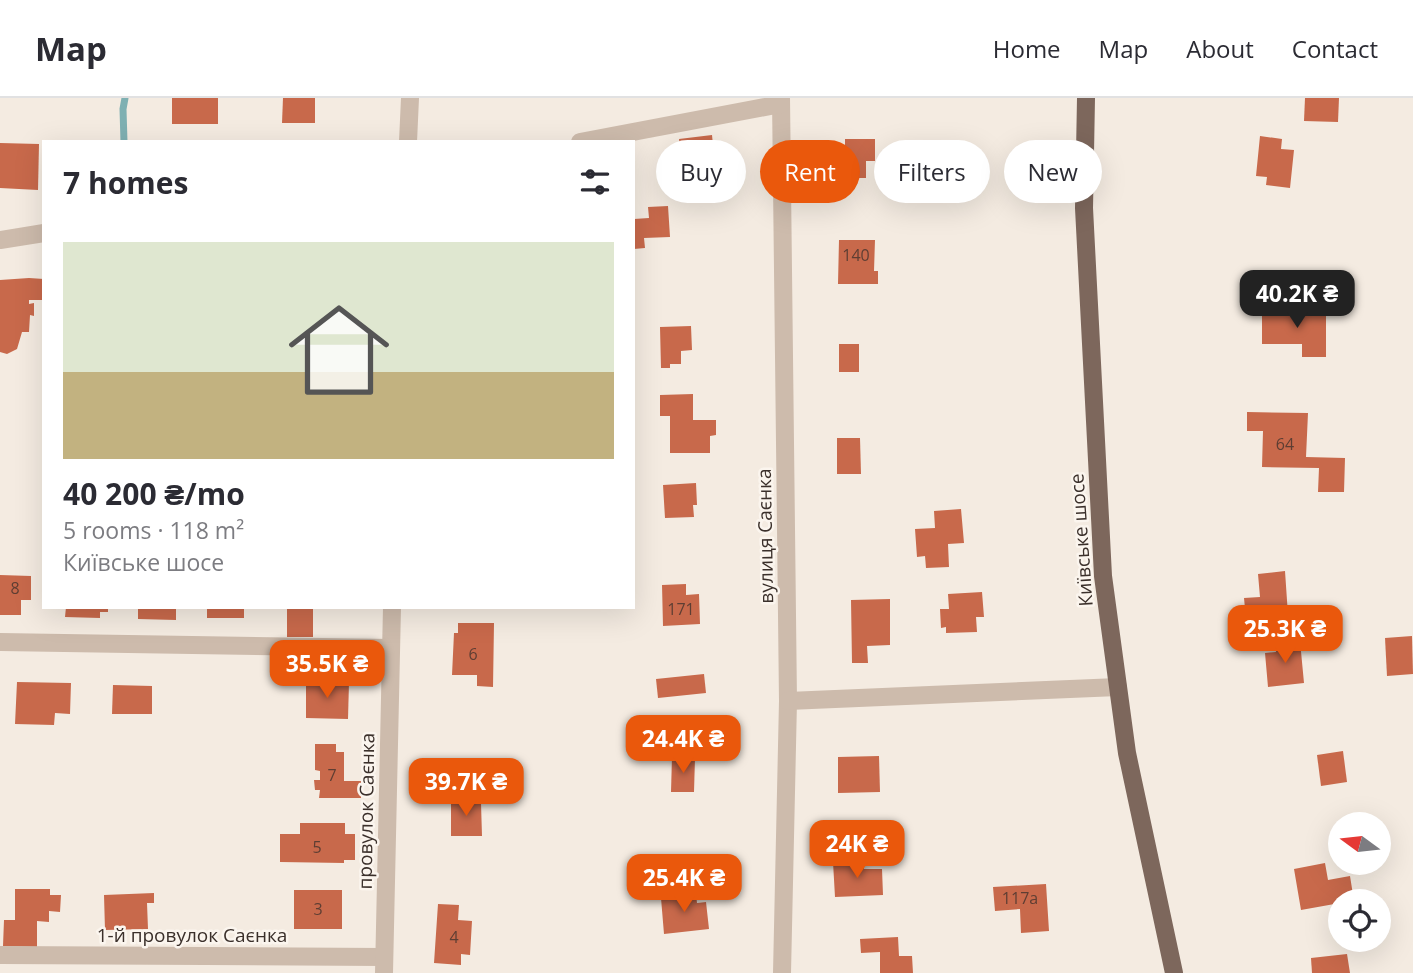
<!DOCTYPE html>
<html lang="en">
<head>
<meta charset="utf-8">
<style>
  body { margin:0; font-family:"Open Sans",sans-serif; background:#f7f7f7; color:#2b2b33; height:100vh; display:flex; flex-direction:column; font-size:26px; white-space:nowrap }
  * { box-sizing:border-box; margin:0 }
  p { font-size:23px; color:#7c7c81 }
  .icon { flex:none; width:38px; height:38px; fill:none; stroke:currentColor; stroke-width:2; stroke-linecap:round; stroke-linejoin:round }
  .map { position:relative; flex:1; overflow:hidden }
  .drawer { position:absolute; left:42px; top:42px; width:593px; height:469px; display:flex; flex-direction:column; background:#fff; border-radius:0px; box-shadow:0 7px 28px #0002 }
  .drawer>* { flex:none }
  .top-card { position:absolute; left:656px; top:42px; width:651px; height:63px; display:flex; gap:14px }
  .needle { width:46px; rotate:285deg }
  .controls { position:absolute; left:1328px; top:714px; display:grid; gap:14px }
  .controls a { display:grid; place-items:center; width:63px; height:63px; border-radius:50%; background:#fff; box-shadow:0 7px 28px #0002; font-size:35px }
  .price { position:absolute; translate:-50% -60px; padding:0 16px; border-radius:14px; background:#ea580c; color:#fff; font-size:23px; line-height:46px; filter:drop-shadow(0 2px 4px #0008) }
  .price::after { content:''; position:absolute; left:50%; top:42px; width:21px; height:16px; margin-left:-10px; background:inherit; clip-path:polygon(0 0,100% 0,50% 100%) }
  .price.active { background:#222; color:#fff }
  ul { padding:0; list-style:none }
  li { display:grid; align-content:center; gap:14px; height:371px; padding:0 21px }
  li span { display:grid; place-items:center; height:217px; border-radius:0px; color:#555 }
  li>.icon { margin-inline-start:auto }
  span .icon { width:126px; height:126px; fill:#fffc; stroke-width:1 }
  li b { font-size:30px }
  h2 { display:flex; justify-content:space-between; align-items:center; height:84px; padding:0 21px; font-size:30px }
  .pill { padding:0 24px; border-radius:32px; background:#fff; box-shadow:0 7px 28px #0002; font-size:24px; line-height:63px }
  .pill.active { background:#ea580c; color:#fff }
  header { display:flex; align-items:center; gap:42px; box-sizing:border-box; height:98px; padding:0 35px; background:#fff; border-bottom:2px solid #e1e1e2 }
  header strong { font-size:33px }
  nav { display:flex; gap:38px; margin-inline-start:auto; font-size:24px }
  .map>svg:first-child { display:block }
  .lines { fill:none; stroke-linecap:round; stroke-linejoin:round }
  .stream { stroke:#7fb0b2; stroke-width:7 }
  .building { fill:#c8694b }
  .minor { stroke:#cdbbac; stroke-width:18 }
  .major { stroke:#7d675c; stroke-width:18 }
  .labels { text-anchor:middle; stroke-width:5; stroke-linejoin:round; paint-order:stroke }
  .number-label { font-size:16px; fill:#5e3e33 }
  .street-label { font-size:19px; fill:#3b302b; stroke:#fbf5ee }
</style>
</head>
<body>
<header>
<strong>Map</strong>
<nav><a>Home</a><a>Map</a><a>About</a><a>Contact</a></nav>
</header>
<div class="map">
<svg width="1413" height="875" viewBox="0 0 1413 875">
  <rect width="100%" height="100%" fill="#f4ebe1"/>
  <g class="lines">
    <path class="stream" d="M124,44L123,11L125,0"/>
  </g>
  <g class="building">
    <rect x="172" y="0" width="46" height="26"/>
    <path d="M283,0H315V25H282Z"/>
    <path d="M1305,0H1339L1338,24L1304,23Z"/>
    <path d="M712,37L715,67L704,68L706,79L684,81L679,41Z"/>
    <path d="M1260,38L1282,41L1281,51L1294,52L1290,90L1266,87L1267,79L1256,78Z"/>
    <path d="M845,41H875V63H866V80H845Z"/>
    <path d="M0,45L39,46L38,92L0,90Z"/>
    <path d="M668,108L670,139L644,140L645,150L634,151V121L649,120L648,109Z"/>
    <path d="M839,142H875L874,173H878V186H838Z"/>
    <path d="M29,180L44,181V202H29V206L34,205V218L30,217L29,234H22L17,251L7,256L0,254V182Z"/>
    <path d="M1262,212H1326V259H1302V246H1262Z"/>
    <path d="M691,228L692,252L681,253V266H670V270H661L660,229Z"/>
    <rect x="839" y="246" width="20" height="28"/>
    <path d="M693,296V322H716V337L710,338V355H670V318H660V297Z"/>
    <path d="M1247,314L1308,315L1306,359L1345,360L1344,394H1318L1319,370L1262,369L1263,333H1247Z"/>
    <path d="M837,340H860L861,376H837Z"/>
    <path d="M696,385L697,407H693L694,419L665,420L663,387Z"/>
    <path d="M961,411L964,445L948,446L949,469L926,470L925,458L917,459L915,431L935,430L934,413Z"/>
    <path d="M1285,473L1288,517L1246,521L1244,500L1260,499L1258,476Z"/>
    <path d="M0,477L31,478V502H21V517H0Z"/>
    <path d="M686,486V497L699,496L700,526L663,528L662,487Z"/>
    <path d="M982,494L984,519H976L977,534L946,535V529L941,530L940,511H949L948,496Z"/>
    <path d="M890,501V547L867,548L868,565H852L851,502Z"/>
    <path d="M66,509H108V514H100V520L65,519Z"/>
    <path d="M138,509H176V522L138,521Z"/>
    <rect x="207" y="509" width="37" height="11"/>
    <rect x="287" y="510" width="26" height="29"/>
    <path d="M458,525H494L493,589L477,588V577H452L454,535H458Z"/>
    <path d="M1412,538L1413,576L1387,578L1385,540Z"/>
    <path d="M1300,543L1304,585L1268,589L1265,555L1276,554L1275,546Z"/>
    <path d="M704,576L706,595L658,600L656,581Z"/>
    <path d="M17,584L71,585L70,616L55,615L54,627L15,626Z"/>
    <path d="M306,584H349L348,621L306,620Z"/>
    <path d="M113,587L152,588V616H112Z"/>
    <path d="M315,646H336V654H344V683H361V700H319L320,692H315L314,682H320V673L315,672Z"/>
    <path d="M1343,653L1347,684L1321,688L1317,657Z"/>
    <path d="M879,658L880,694L838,695V659Z"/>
    <path d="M672,659L695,660L694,694H671Z"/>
    <path d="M462,699H472V705H481L482,738H451V705H462Z"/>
    <path d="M300,725H345V736H355V762H344V765L280,764V736H300Z"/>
    <path d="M864,763V771H882L883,797L835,799L833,764Z"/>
    <path d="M1325,765L1328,782L1350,778L1354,803H1340V805L1301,812L1294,771Z"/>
    <path d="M1046,786L1049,833L1021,835L1020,811L995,813L993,789Z"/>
    <path d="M15,791H50V797H61L60,814L49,813V824L37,823V849L3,848L4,822H15Z"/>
    <rect x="294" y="792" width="48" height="39"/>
    <path d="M154,795V805H147L148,831L105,832L104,797Z"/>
    <path d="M696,796L697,805L706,804L709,831L664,836L661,800Z"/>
    <path d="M438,806L459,807L458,822L472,823L470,857L461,856V867L434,865Z"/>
    <path d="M898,839L899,858H912L913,875H880V854L861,855L860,841Z"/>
    <path d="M1347,856L1350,875H1312L1311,860Z"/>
  </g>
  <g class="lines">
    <g class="minor">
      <path d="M781,0L788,603L782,875"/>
      <path d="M408,44L410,0"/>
      <path d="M580,44L781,6"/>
      <path d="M0,142L44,135"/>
      <path d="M0,544L391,550"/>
      <path d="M788,603L1118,589"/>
      <path d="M0,857L384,859"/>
      <path d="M384,875L392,509"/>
    </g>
    <path class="major" d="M1086,0L1084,110L1103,478L1127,655L1174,875"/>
  </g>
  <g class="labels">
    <g class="number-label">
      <text x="856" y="163">140</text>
      <text x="1285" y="352">64</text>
      <text x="15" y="496">8</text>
      <text x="681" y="517">171</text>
      <text x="473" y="562">6</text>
      <text x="332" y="683">7</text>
      <text x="317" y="755">5</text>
      <text x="1020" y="806">117а</text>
      <text x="318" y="817">3</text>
      <text x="454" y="845">4</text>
    </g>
    <g class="street-label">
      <text transform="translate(765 438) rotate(-91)" y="7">вулиця Саєнка</text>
      <text transform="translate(1081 442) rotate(-94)" y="7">Київське шосе</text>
      <text transform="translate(366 713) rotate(-89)" y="7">провулок Саєнка</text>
      <text x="192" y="844">1-й провулок Саєнка</text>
    </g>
  </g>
</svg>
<div class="controls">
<a><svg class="needle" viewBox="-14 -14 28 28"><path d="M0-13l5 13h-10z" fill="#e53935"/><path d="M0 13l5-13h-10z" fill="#7c7c81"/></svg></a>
<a><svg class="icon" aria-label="locate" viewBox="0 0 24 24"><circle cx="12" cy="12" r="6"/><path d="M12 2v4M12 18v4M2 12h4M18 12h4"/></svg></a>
</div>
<b class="price active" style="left:1297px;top:232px">40.2K ₴</b>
<b class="price" style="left:1285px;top:567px">25.3K ₴</b>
<b class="price" style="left:327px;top:602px">35.5K ₴</b>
<b class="price" style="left:683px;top:677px">24.4K ₴</b>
<b class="price" style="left:466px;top:720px">39.7K ₴</b>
<b class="price" style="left:857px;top:782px">24K ₴</b>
<b class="price" style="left:684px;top:816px">25.4K ₴</b>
<div class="top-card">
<a class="pill">Buy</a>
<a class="pill active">Rent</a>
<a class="pill">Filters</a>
<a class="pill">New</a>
</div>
<section class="drawer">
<h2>7 homes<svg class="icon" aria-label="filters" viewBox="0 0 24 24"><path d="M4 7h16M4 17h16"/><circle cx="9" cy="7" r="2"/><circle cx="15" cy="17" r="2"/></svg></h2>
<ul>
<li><span style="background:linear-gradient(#dfe7d0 60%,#c2b280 0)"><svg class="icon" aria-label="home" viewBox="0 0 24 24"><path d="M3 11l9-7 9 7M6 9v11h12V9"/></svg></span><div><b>40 200 ₴/mo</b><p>5 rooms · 118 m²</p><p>Київське шосе</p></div></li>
</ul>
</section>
</div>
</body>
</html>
